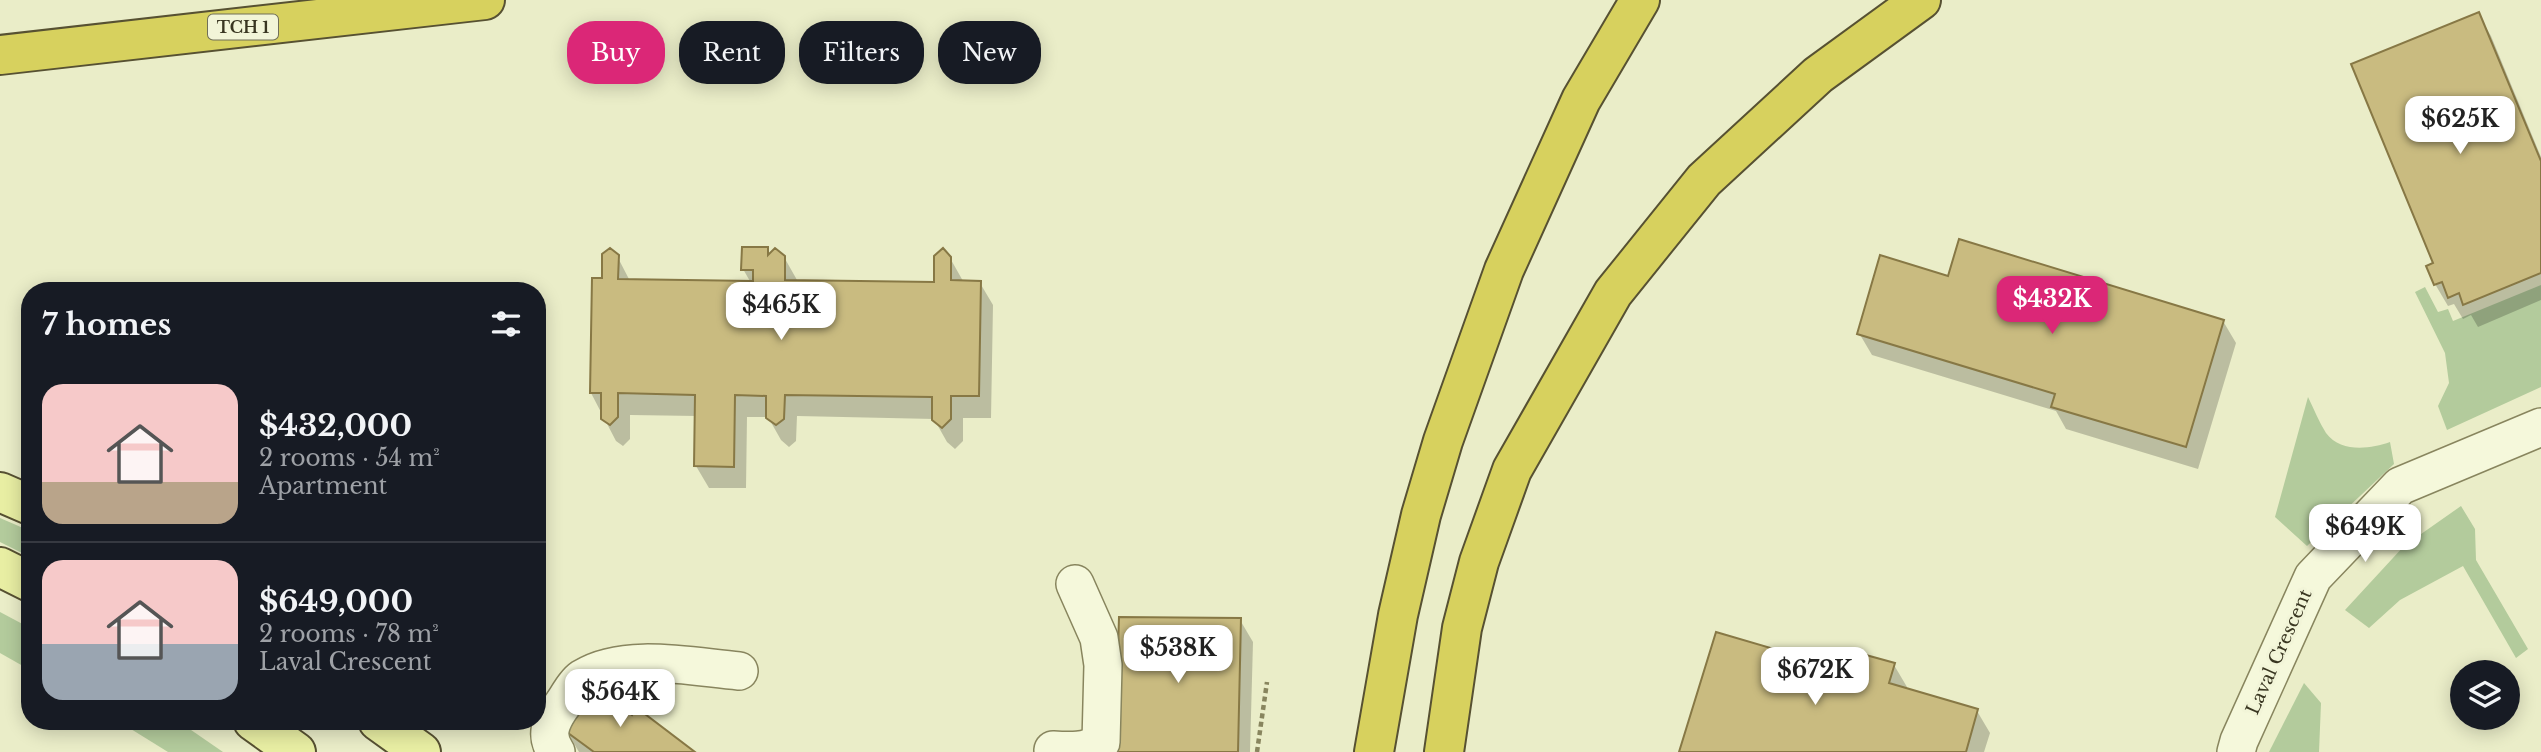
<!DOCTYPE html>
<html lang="en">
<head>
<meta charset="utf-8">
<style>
  body { margin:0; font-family:"Libre Baskerville",serif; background:#20242c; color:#f1f3f6; height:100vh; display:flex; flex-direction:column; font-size:26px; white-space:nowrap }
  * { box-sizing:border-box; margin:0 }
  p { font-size:23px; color:#9ea1a6 }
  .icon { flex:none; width:38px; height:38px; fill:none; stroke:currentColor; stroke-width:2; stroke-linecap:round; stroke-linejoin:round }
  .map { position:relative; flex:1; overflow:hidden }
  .side { position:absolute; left:21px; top:282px; width:525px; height:448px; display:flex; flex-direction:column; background:#171b24; border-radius:28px; box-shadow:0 4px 18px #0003 }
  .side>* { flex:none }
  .guide { position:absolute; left:567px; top:21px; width:665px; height:63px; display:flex; gap:14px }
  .controls { position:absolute; left:2450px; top:660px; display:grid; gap:14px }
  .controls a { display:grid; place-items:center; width:70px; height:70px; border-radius:50%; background:#171b24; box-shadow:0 4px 18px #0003; font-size:35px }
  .price { position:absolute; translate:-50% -60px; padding:0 16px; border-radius:14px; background:#fff; color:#222; font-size:23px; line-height:46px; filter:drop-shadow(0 2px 4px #0008) }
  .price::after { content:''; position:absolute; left:50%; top:42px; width:21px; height:16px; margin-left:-10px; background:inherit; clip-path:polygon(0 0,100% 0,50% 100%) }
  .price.selected { background:#db2777; color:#fff }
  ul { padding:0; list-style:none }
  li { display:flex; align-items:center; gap:21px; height:175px; padding:0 21px }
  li+li { border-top:2px solid #363941 }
  li span { display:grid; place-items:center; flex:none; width:196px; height:140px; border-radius:21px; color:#555 }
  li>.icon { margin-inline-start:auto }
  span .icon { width:84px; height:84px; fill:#fffc; stroke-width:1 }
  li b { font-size:30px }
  h2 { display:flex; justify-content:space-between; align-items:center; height:84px; padding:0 21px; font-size:30px }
  .tag { padding:0 24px; border-radius:28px; background:#171b24; box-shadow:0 4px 18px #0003; font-size:24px; line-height:63px }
  .tag.selected { background:#db2777; color:#fff }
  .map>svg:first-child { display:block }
  .grass { fill:#b3cb9c }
  .shadow { fill:#0003 }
  .building { fill:#c9bb80; stroke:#877845; stroke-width:2 }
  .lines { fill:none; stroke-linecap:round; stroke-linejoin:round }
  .minor-casing { stroke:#88855e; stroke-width:40 }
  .major-casing { stroke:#575132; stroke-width:42 }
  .highway-casing { stroke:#575132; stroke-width:42 }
  .path { stroke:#88855e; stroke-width:4.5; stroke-dasharray:5 3.5; stroke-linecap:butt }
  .minor { stroke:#f5f8db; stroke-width:37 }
  .major { stroke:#e8eea3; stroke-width:38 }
  .highway { stroke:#d7d15e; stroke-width:38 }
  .labels { text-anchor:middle; stroke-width:6; stroke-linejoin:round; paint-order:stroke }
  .shield { fill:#f2f5d8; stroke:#706f58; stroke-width:2 }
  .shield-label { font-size:16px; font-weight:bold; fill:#393621 }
  .street-label { font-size:18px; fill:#393621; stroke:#f2f5d8 }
</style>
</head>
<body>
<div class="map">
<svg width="2541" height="752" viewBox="0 0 2541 752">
  <rect width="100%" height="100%" fill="#eaedc8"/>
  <g class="grass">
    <path d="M2541,285V387L2447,430L2438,406L2449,383L2445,353L2415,292L2425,287L2438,312L2448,309L2453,321Z"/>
    <path d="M2308,397C2314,409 2319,422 2326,433C2341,453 2370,449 2390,442L2394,464L2307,546L2275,517Z"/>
    <path d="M2461,506L2475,529L2476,560L2528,649L2516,658L2463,566L2400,600L2369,628L2345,610L2404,546Z"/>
    <path d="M0,518L30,531V557L0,542Z"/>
    <path d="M0,612L30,628V670L0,653Z"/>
    <path d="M2304,683L2321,703L2319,752H2269Z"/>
    <path d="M118,721H178L223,752H168Z"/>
  </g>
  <g class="shadow">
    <path d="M2478,14L2491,36L2541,157V300L2478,327L2471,315L2463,319L2454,304L2448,306L2435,284L2436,264Z"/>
    <path d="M767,249L770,255L784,257L797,280L936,284L950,258L963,281L980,283L993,305L991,418H963V441L955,449L947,442L934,419L797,416L796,441L789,447L781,440L768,417H747L746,488H709L696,466L697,416L630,415V439L623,446L616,441L591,393L593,280H603L617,256L630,281L751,283L743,269Z"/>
    <path d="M1949,278L2223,321L2236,343L2198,469L2066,429L2056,411L1872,355L1859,333Z"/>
    <path d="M1240,620L1253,642L1250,752H1117Z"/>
    <path d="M1894,665L1907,687L1906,690L1977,711L1990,733L1984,752H1680L1850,673Z"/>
    <path d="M632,718L693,752H579L566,730Z"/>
  </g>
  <g class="building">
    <path d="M2479,12L2541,161V273L2463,305L2459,293L2448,298L2442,282L2434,285L2426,266L2433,263L2351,64Z"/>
    <path d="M1959,239L2224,320L2186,447L2051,407L2055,394L1857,334L1880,255L1948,276Z"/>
    <path d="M742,247H768V255L775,248L785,256V280L934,282V256L943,248L951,257V280L981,281L979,396H951V419L942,428L932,420V397L785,395L784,419L776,425L766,418V396L735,395L734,467L694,466L695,395L618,393V417L610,425L601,419V393H590L592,278H602V254L610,248L619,255L618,279L753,281V270H741Z"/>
    <path d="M1119,617L1241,618L1238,752H1115Z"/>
    <path d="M1716,632L1849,671L1855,652L1895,663L1889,683L1978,709L1966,752H1679Z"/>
    <path d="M595,688L632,715L637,708L695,752H594L564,730Z"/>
  </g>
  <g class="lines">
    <g class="minor-casing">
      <g id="minor">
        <path d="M1053,750C1070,751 1087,752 1101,742L1103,665L1099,638L1075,584"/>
        <path d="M556,752C545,736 550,723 560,708C567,699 574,684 583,678C625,652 692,667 739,671"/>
        <path d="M2236,752L2239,741L2313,577L2400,486L2541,427"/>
      </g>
    </g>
    <g class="major-casing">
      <g id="major">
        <path d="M0,492L30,505"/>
        <path d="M0,567L30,582"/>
        <path d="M253,721L296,752"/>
        <path d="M378,721L421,752"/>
      </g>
    </g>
    <g class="highway-casing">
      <g id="highway">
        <path d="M0,55L485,0"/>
        <path d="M1374,752L1398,615L1421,515L1443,441L1504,270L1581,100L1640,0"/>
        <path d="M1444,752L1462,628L1479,562L1512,470L1613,293L1704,180L1818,75L1921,0"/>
      </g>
    </g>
    <path class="path" d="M1257,752L1267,682"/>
    <use href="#minor" class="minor"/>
    <use href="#major" class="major"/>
    <use href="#highway" class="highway"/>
  </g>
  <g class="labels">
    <rect class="shield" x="208" y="14.5" width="70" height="25" rx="5"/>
    <g class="shield-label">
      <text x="243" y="33">TCH 1</text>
    </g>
    <g class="street-label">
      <text transform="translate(2279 652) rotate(-66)" y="6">Laval Crescent</text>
    </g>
  </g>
</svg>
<div class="controls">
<a><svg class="icon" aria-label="layers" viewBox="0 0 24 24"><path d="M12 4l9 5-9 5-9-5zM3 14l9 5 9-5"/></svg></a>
</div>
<b class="price" style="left:2460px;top:156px">$625K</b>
<b class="price selected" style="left:2052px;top:336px">$432K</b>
<b class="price" style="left:781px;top:342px">$465K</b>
<b class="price" style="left:2365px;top:564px">$649K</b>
<b class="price" style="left:1178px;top:685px">$538K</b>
<b class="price" style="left:1815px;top:707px">$672K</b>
<b class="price" style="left:620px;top:729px">$564K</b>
<div class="guide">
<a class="tag selected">Buy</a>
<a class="tag">Rent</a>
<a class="tag">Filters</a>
<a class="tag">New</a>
</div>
<section class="side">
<h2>7 homes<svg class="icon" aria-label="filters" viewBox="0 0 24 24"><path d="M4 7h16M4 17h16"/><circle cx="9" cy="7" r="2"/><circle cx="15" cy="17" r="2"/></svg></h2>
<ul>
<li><span style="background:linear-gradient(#f6c9c9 70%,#b9a48a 0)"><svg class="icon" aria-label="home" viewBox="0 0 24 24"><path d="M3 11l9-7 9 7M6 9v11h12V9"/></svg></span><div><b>$432,000</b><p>2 rooms · 54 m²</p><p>Apartment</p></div></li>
<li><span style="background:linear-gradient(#f6c9c9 60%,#9aa5b1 0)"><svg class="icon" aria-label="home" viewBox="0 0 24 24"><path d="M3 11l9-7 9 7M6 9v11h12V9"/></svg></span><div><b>$649,000</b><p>2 rooms · 78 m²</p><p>Laval Crescent</p></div></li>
</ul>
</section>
</div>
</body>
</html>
